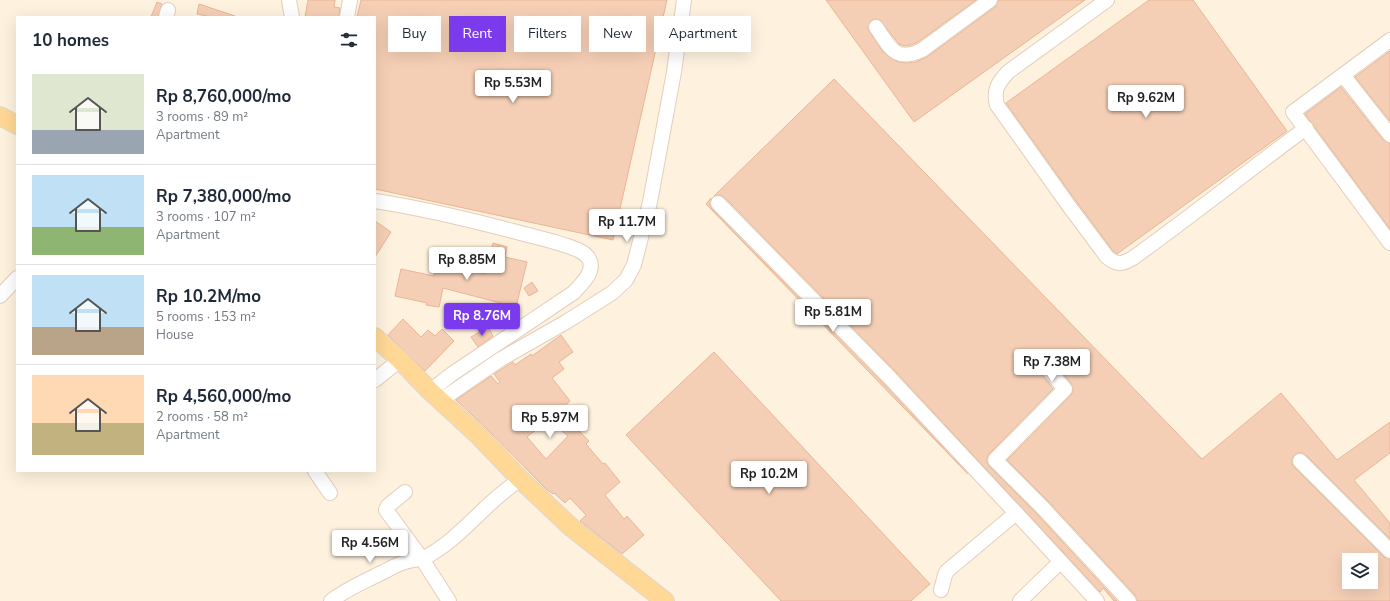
<!DOCTYPE html>
<html lang="en">
<head>
<meta charset="utf-8">
<style>
  body { margin:0; font-family:"Nunito Sans",sans-serif; background:#f6f6f7; color:#1f2937; height:100vh; display:flex; flex-direction:column; font-size:15px; white-space:nowrap }
  * { box-sizing:border-box; margin:0 }
  p { font-size:13px; color:#747a83 }
  .icon { flex:none; width:22px; height:22px; fill:none; stroke:currentColor; stroke-width:2; stroke-linecap:round; stroke-linejoin:round }
  .map { position:relative; flex:1; overflow:hidden }
  .drawer { position:absolute; left:16px; top:16px; width:360px; height:456px; display:flex; flex-direction:column; background:#fff; border-radius:0px; box-shadow:0 4px 16px #0002 }
  .drawer>* { flex:none }
  .hud { position:absolute; left:388px; top:16px; width:380px; height:36px; display:flex; gap:8px }
  .controls { position:absolute; left:1342px; top:553px; display:grid; gap:8px }
  .controls a { display:grid; place-items:center; width:36px; height:36px; border-radius:0px; background:#fff; box-shadow:0 4px 16px #0002; font-size:20px }
  .price { position:absolute; translate:-50% -34px; padding:0 9px; border-radius:4px; background:#fff; color:#222; font-size:13px; line-height:26px; filter:drop-shadow(0 1px 2px #0008) }
  .price::after { content:''; position:absolute; left:50%; top:24px; width:12px; height:9px; margin-left:-6px; background:inherit; clip-path:polygon(0 0,100% 0,50% 100%) }
  .price.on { background:#7c3aed; color:#fff }
  ul { padding:0; list-style:none }
  li { display:flex; align-items:center; gap:12px; height:100px; padding:0 16px }
  li+li { border-top:1px solid #e0e1e3 }
  li span { display:grid; place-items:center; flex:none; width:112px; height:80px; border-radius:0px; color:#555 }
  li>.icon { margin-inline-start:auto }
  span .icon { width:48px; height:48px; fill:#fffc; stroke-width:1 }
  li b { font-size:17px }
  h2 { display:flex; justify-content:space-between; align-items:center; height:48px; padding:0 16px; font-size:17px }
  .pill { padding:0 14px; border-radius:0px; background:#fff; box-shadow:0 4px 16px #0002; font-size:14px; line-height:36px }
  .pill.on { background:#7c3aed; color:#fff }
  .map>svg:first-child { display:block }
  .building { fill:#f5cfb5; stroke:#e9b594; fill-rule:evenodd }
  .lines { fill:none; stroke-linecap:round; stroke-linejoin:round }
  .minor-casing { stroke:#e2cebb; stroke-width:16 }
  .major-casing { stroke:#ded7d2; stroke-width:20 }
  .minor { stroke:#fff; stroke-width:14 }
  .major { stroke:#ffd895; stroke-width:18 }
</style>
</head>
<body>
<div class="map">
<svg width="1390" height="601" viewBox="0 0 1390 601">
  <rect width="100%" height="100%" fill="#fef2df"/>
  <g class="building">
    <path d="M308,0H335L334,7L340,8L339,17H305Z"/>
    <path d="M361,0H667L613,240L375,189V17H357Z"/>
    <path d="M826,0H976L918,42L911,45L905,46L899,44L880,20L876,19L871,20L868,27L869,31L883,52L895,61L906,63L916,62L927,57L995,7L998,0H1085L914,122Z"/>
    <path d="M1149,0H1193L1287,131L1117,254L1113,251L1076,201L1006,103Z"/>
    <path d="M157,2L162,4L158,17H151Z"/>
    <path d="M199,4L235,16V17H211L197,14Z"/>
    <path d="M1390,51V121L1355,77Z"/>
    <path d="M834,79L1202,459L1281,393L1337,460L1390,422V453L1354,480L1390,523V539L1306,455L1302,453H1297L1294,455L1292,459V464L1294,467L1384,557L1390,559V601H1137L1135,595L1048,501L1007,460L1071,395L1073,391L1071,383L1044,352L1040,350H1036L1030,355V360L1053,389L989,454L987,457V462L989,466L1036,513L1117,601H1114L1103,588L1100,592L896,372L724,197L720,195L714,196ZM1349,560H1371V582H1349Z"/>
    <path d="M1341,87L1383,140L1390,143V229L1305,114Z"/>
    <path d="M711,198L710,205L712,209L884,384L968,474L706,204Z"/>
    <path d="M375,221L391,232L375,257Z"/>
    <path d="M493,243L507,247L505,257L527,262L516,307L443,288L439,307L426,305L427,303L395,296L401,269L434,276L437,263L485,274Z"/>
    <path d="M532,282L538,291L529,296L524,288Z"/>
    <path d="M403,319L421,337L428,330L435,336L442,329L454,341L425,371L388,335Z"/>
    <path d="M488,327L493,336L478,347L471,337Z"/>
    <path d="M561,335L573,352L559,362L564,369L552,378L570,401L560,410L575,424L574,426L589,441L586,444L603,464L605,463L620,482L605,495L624,519L627,516L644,535L622,554L580,521L586,515L570,498L565,503L554,493L553,494L546,489L488,430L456,400L491,376L498,384L500,382L494,374L513,362L515,365L531,354L532,356ZM546,422L552,427L555,425L568,436L546,459L527,437Z"/>
    <path d="M714,352L930,584L911,601H781L626,435Z"/>
  </g>
  <g class="lines">
    <g class="minor-casing">
      <g id="minor">
        <path d="M289,0L292,17"/>
        <path d="M1107,0L1008,72C998,83 993,90 997,105L1069,206L1107,257C1117,265 1121,265 1133,258C1191,216 1248,171 1306,128"/>
        <path d="M166,17L168,10"/>
        <path d="M347,17L350,0"/>
        <path d="M876,27C890,47 895,63 922,50L990,0"/>
        <path d="M1390,40L1293,112L1390,243"/>
        <path d="M1343,75L1390,135"/>
        <path d="M375,201C421,208 467,219 513,231C534,237 557,241 578,250C582,252 587,255 589,259C596,271 581,285 573,293L452,374L430,391"/>
        <path d="M718,203L890,378L1016,513"/>
        <path d="M0,296L17,278"/>
        <path d="M1038,358L1065,389L995,460L1042,507L1129,601"/>
        <path d="M375,380L400,360"/>
        <path d="M441,400L501,359L566,322L612,293L626,280L634,265L650,202L674,72L684,0"/>
        <path d="M1300,461L1390,551"/>
        <path d="M315,471L330,493"/>
        <path d="M405,492L388,506L386,510L422,559"/>
        <path d="M941,590L945,575L947,571L1016,513L1097,601"/>
        <path d="M331,601C345,590 359,584 375,576C393,568 401,560 422,559"/>
        <path d="M449,601L422,559C450,545 471,521 494,500C502,493 511,486 520,479"/>
        <path d="M1020,601L1060,562"/>
      </g>
    </g>
    <g class="major-casing">
      <g id="major">
        <path d="M0,116L17,125"/>
        <path d="M375,337L400,360L430,391L480,437L520,479L572,528L665,601"/>
      </g>
    </g>
    <use href="#minor" class="minor"/>
    <use href="#major" class="major"/>
  </g>
</svg>
<div class="controls">
<a><svg class="icon" aria-label="layers" viewBox="0 0 24 24"><path d="M12 4l9 5-9 5-9-5zM3 14l9 5 9-5"/></svg></a>
</div>
<b class="price" style="left:513px;top:104px">Rp 5.53M</b>
<b class="price" style="left:1146px;top:119px">Rp 9.62M</b>
<b class="price" style="left:627px;top:243px">Rp 11.7M</b>
<b class="price" style="left:467px;top:281px">Rp 8.85M</b>
<b class="price" style="left:833px;top:333px">Rp 5.81M</b>
<b class="price on" style="left:482px;top:337px">Rp 8.76M</b>
<b class="price" style="left:1052px;top:383px">Rp 7.38M</b>
<b class="price" style="left:550px;top:439px">Rp 5.97M</b>
<b class="price" style="left:769px;top:495px">Rp 10.2M</b>
<b class="price" style="left:370px;top:564px">Rp 4.56M</b>
<div class="hud">
<a class="pill">Buy</a>
<a class="pill on">Rent</a>
<a class="pill">Filters</a>
<a class="pill">New</a>
<a class="pill">Apartment</a>
</div>
<section class="drawer">
<h2>10 homes<svg class="icon" aria-label="filters" viewBox="0 0 24 24"><path d="M4 7h16M4 17h16"/><circle cx="9" cy="7" r="2"/><circle cx="15" cy="17" r="2"/></svg></h2>
<ul>
<li><span style="background:linear-gradient(#dfe7d0 70%,#9aa5b1 0)"><svg class="icon" aria-label="home" viewBox="0 0 24 24"><path d="M3 11l9-7 9 7M6 9v11h12V9"/></svg></span><div><b>Rp 8,760,000/mo</b><p>3 rooms · 89 m²</p><p>Apartment</p></div></li>
<li><span style="background:linear-gradient(#bfe0f5 65%,#8fb573 0)"><svg class="icon" aria-label="home" viewBox="0 0 24 24"><path d="M3 11l9-7 9 7M6 9v11h12V9"/></svg></span><div><b>Rp 7,380,000/mo</b><p>3 rooms · 107 m²</p><p>Apartment</p></div></li>
<li><span style="background:linear-gradient(#bfe0f5 65%,#b9a48a 0)"><svg class="icon" aria-label="home" viewBox="0 0 24 24"><path d="M3 11l9-7 9 7M6 9v11h12V9"/></svg></span><div><b>Rp 10.2M/mo</b><p>5 rooms · 153 m²</p><p>House</p></div></li>
<li><span style="background:linear-gradient(#ffd9b3 60%,#c2b280 0)"><svg class="icon" aria-label="home" viewBox="0 0 24 24"><path d="M3 11l9-7 9 7M6 9v11h12V9"/></svg></span><div><b>Rp 4,560,000/mo</b><p>2 rooms · 58 m²</p><p>Apartment</p></div></li>
</ul>
</section>
</div>
</body>
</html>
